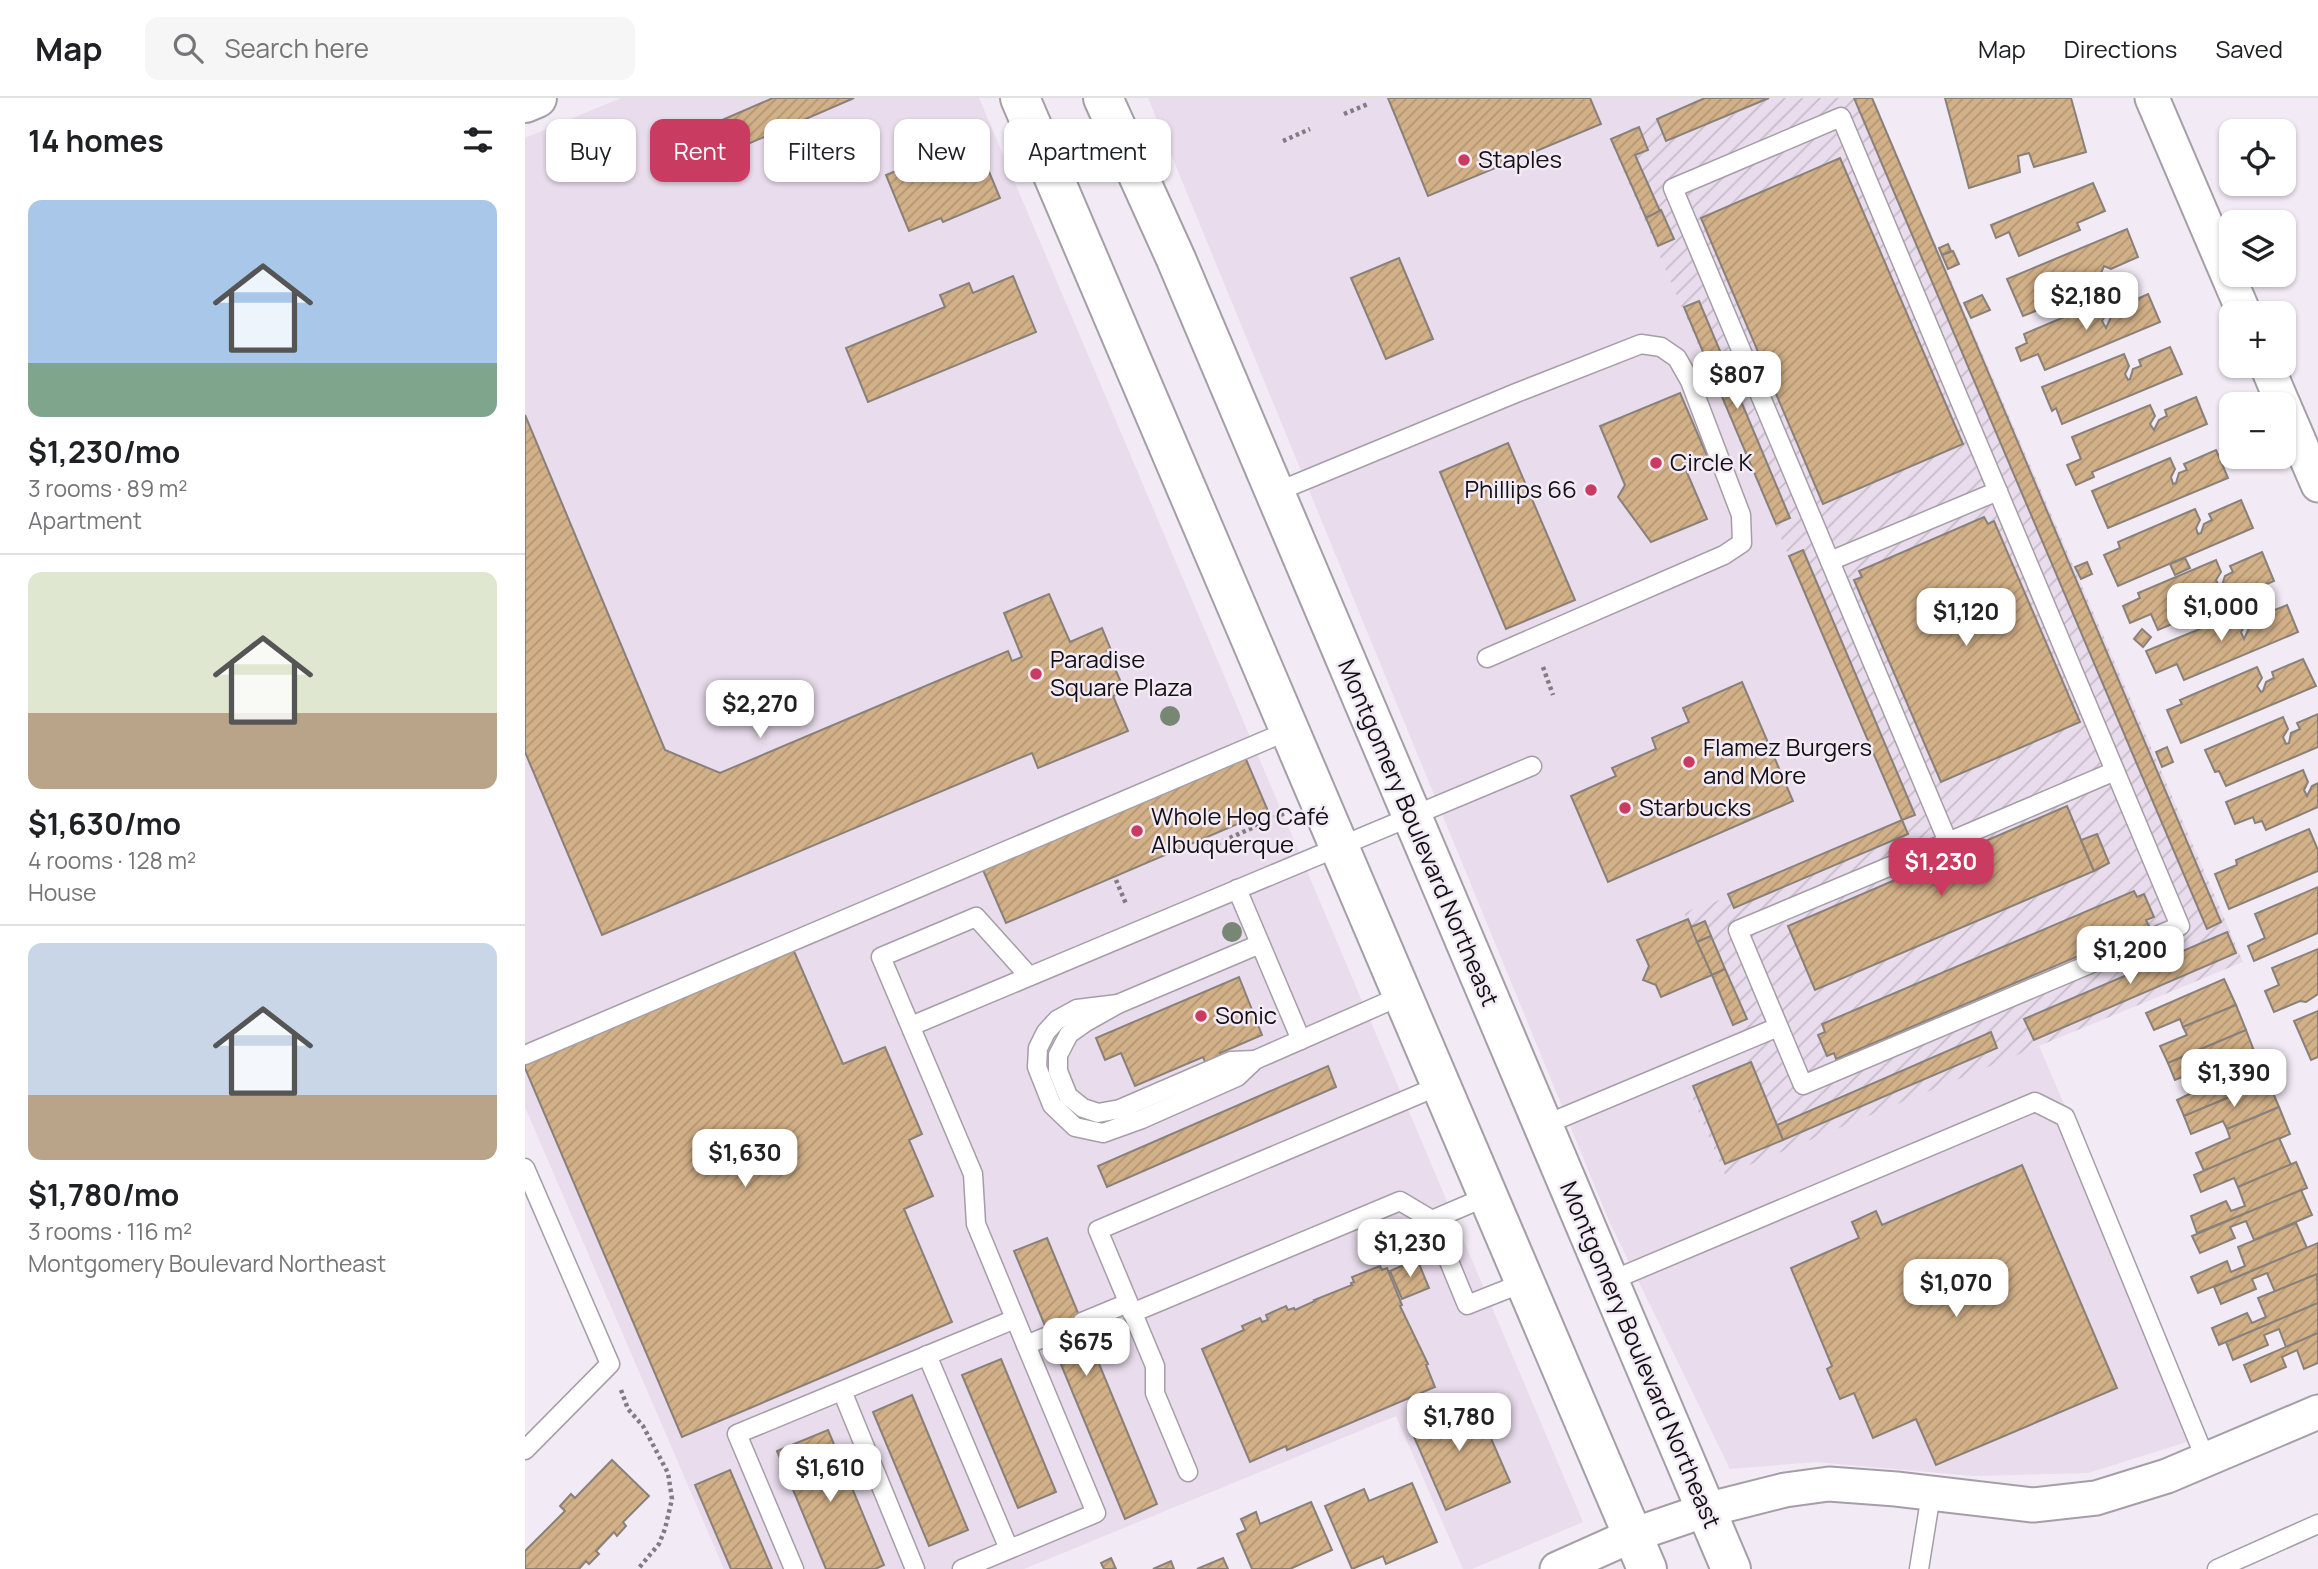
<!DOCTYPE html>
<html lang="en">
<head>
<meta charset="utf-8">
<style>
  body { margin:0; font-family:Manrope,sans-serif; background:#f6f6f6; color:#202124; height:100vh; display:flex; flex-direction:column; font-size:26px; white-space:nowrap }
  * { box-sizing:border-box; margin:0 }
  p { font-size:23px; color:#757577 }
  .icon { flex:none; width:38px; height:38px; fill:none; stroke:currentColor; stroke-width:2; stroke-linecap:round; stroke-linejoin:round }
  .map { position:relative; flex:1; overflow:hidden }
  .panel { display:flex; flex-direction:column; background:#fff; width:525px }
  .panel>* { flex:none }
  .banner { position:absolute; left:21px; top:21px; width:665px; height:63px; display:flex; gap:14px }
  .buttons { position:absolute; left:1694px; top:21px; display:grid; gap:14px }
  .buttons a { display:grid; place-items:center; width:77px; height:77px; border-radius:14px; background:#fff; box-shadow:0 2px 5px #0004; font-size:35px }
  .price { position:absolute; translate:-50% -60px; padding:0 16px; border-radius:14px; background:#fff; color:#222; font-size:23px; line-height:46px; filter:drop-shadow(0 2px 4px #0008) }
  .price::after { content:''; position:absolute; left:50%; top:42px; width:21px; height:16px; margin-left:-10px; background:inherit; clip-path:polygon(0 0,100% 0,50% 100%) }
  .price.selected { background:#ca3b61; color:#fff }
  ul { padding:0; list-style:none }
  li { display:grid; align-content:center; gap:14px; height:371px; padding:0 28px }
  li+li { border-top:2px solid #e0e0e0 }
  li span { display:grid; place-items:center; height:217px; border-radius:14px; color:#555 }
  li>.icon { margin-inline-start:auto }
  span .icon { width:126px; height:126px; fill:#fffc; stroke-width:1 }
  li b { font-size:30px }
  h2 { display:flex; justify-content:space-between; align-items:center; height:84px; padding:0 28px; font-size:30px }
  .tag { padding:0 24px; border-radius:14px; background:#fff; box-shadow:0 2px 5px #0004; font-size:24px; line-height:63px }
  .tag.selected { background:#ca3b61; color:#fff }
  header { display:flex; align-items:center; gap:42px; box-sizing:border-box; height:98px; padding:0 35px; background:#fff; border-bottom:2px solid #e0e0e0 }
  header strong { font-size:33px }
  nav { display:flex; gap:38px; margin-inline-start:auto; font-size:24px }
  .search { width:490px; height:63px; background:#f6f6f6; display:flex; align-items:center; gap:18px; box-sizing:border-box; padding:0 24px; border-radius:14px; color:#757577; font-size:26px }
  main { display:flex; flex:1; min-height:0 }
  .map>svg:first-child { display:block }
  .built { fill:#e9dcec }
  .industrial { fill:url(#industrial-furrows) }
  .building { fill:url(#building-hatch); stroke:#898179; stroke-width:2 }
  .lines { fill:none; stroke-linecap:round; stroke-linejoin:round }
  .service-casing { stroke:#a59ea7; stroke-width:21 }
  .minor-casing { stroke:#a59ea7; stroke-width:37 }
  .secondary-casing { stroke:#a59ea7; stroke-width:42 }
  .primary-casing { stroke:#a59ea7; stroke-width:42 }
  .path { stroke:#817c83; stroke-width:4.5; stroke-dasharray:3.5 3.5; stroke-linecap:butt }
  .service { stroke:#fff; stroke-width:18 }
  .minor { stroke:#fff; stroke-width:33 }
  .secondary { stroke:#fff; stroke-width:38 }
  .primary { stroke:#fff; stroke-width:38 }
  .tree { fill:#788674 }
  .poi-dot { fill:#ca3b61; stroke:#f2eaf5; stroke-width:2.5 }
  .labels { text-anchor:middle; stroke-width:5; stroke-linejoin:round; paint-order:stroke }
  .poi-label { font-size:24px; fill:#131014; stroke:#f2eaf5; text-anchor:start }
  .street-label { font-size:24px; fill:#131014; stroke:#f2eaf5 }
</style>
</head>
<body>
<header>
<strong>Map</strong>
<div class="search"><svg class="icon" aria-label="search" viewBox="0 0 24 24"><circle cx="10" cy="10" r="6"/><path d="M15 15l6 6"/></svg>Search here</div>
<nav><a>Map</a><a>Directions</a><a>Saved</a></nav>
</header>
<main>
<section class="panel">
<h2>14 homes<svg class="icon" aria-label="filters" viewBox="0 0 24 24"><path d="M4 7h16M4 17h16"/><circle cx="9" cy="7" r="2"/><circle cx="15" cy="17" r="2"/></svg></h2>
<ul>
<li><span style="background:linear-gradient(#a9c7e8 75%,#7fa58c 0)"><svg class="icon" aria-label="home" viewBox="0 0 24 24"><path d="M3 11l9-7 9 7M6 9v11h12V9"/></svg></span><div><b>$1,230/mo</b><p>3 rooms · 89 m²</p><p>Apartment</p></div></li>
<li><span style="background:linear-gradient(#dfe7d0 65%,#b9a48a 0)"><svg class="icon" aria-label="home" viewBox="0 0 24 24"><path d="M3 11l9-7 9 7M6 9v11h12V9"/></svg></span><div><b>$1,630/mo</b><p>4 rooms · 128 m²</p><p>House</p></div></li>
<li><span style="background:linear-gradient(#c9d6e8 70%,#b9a48a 0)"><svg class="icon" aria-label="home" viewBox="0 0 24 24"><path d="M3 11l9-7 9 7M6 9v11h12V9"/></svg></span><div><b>$1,780/mo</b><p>3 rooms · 116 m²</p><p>Montgomery Boulevard Northeast</p></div></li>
</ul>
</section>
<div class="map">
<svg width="1793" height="1471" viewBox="0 0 1793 1471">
  <defs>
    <pattern id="industrial-furrows" width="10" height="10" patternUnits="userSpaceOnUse" patternTransform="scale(1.75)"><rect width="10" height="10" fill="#e9dcec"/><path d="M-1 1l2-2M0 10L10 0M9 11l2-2" fill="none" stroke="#c7bcca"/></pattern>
    <pattern id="building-hatch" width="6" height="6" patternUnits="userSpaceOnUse" patternTransform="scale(1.75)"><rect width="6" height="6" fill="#d2b088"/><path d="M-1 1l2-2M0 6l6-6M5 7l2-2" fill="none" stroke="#b39674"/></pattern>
  </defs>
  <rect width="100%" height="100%" fill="#f2eaf5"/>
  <g class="built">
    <path d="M96,0H454L1058,1424L947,1471H938L871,1318L499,1471H199L0,1009V40Z"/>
    <path d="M623,0H1178L1084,40L1377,722L1203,796L1202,799L1159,815L1224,965L1163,991L1200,1077L1514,948L1681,1338L1563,1375L1449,1378L1291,1364L1205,1371L1085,1125Z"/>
  </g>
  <path class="industrial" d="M1178,0H1348L1718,864L1200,1077L1163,990L1223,965L1159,815L1184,804L1187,805L1201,799L1203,796L1377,722L1084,40Z"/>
  <g class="building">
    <path d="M248,0H329L179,65L167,35Z"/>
    <path d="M863,0H1065L1076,26L903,98Z"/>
    <path d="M1180,0H1244L1141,43L1132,21Z"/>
    <path d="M1329,0H1347L1696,824L1682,831Z"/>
    <path d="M1420,0H1546L1561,54L1509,69L1504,55L1493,58L1495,74L1444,90Z"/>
    <path d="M1114,29L1123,52L1110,57L1135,113L1121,120L1086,41Z"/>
    <path d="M450,40L475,100L418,124L416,120L384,133L361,77Z"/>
    <path d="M1315,60L1438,346L1298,406L1176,120Z"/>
    <path d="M1568,85L1580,113L1552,125L1555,132L1494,158L1484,134L1471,140L1466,127Z"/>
    <path d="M1136,112L1149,141L1133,148L1121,120Z"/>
    <path d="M1602,131L1613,159L1586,171L1579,168L1576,175L1565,179L1561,192L1544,199L1541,191L1515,202L1518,210L1498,218L1482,181Z"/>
    <path d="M1423,146L1426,153L1417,157L1414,150Z"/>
    <path d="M1428,153L1434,166L1423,171L1417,157Z"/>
    <path d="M874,160L908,241L861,261L826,180Z"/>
    <path d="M488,178L511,234L343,304L321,250L420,209L415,197L444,185L448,195Z"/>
    <path d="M1623,196L1635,224L1520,272L1513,256L1496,263L1491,250L1502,245L1499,236L1577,203L1582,215L1577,223L1581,230L1586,219L1595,216L1592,210Z"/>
    <path d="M1457,197L1465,212L1446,220L1439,205Z"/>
    <path d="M1174,203L1265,420L1251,426L1159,209Z"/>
    <path d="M1645,249L1657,276L1537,326L1531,310L1527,313L1517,289L1599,256L1604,268L1600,276L1603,282L1605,281L1608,271L1616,268L1614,262Z"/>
    <path d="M1155,295L1183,360L1160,370L1182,421L1126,444L1093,399L1100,387L1075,328Z"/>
    <path d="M1671,299L1682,326L1567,374L1569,379L1551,387L1542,367L1556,361L1547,339L1625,307L1630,318L1625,326L1629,332L1634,322L1642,318L1640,312Z"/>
    <path d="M0,317L140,652L195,675L483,553L487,563L497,559L479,515L524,496L545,544L577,530L589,559L586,561L600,594L588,598L603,633L513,670L507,655L77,837L0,654Z"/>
    <path d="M983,345L1050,502L981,531L915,374Z"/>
    <path d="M1691,352L1703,380L1583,430L1567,393L1645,360L1650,371L1646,379L1648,386L1651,385L1654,375L1662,372L1659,366Z"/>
    <path d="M1716,402L1728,430L1593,488L1579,457L1595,450L1593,444L1670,411L1675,422L1671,430L1673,436L1676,435L1679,426L1687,422L1684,416Z"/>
    <path d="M1459,419L1463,426L1469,423L1555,624L1416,684L1329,482L1337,479L1334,473Z"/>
    <path d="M1278,452L1390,717L1377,722L1264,458Z"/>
    <path d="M1737,454L1749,483L1633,532L1626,516L1605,525L1598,508L1615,500L1613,495L1691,462L1696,474L1691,482L1694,488L1697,487L1700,478L1708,474L1705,468Z"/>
    <path d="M1660,460L1665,470L1650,477L1645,466Z"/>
    <path d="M1562,464L1567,476L1556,481L1550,469Z"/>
    <path d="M1762,507L1773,534L1659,582L1652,566L1631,575L1621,553L1716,514L1721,526L1716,534L1719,541L1724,530L1733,526L1730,520Z"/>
    <path d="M1617,531L1626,539L1618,549L1609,541Z"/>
    <path d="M1778,561L1791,588L1656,645L1642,612L1657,606L1655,602L1732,569L1737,580L1732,588L1736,594L1738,593L1741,584L1749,580L1747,574Z"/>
    <path d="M1217,584L1268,703L1083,784L1046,698L1091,678L1087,670L1131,651L1127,640L1164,624L1158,610Z"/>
    <path d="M1793,616V649L1701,688L1694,673L1690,674L1680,652L1758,619L1763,631L1758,639L1761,646L1764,645L1766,635L1775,631L1772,625Z"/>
    <path d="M1642,649L1648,664L1637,669L1631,654Z"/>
    <path d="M720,659L743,713L481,825L455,765Z"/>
    <path d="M1778,672L1783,684L1779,692L1782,698L1787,688L1793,685V709L1741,732L1737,723L1730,725L1728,719L1710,726L1701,704Z"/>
    <path d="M1542,708L1569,773L1290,892L1263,828Z"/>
    <path d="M1377,722L1383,736L1209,810L1203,796Z"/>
    <path d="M1784,731L1793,752V773L1704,811L1690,776L1712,767L1711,762Z"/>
    <path d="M1572,736L1584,765L1569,773L1556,742Z"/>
    <path d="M1793,789V835L1729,863L1723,848L1740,840L1730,816Z"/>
    <path d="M1609,793L1612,799L1619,796L1629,819L1621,822L1624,828L1311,961L1309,955L1302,958L1293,937L1300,934L1297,926Z"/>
    <path d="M1163,821L1187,877L1136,899L1131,887L1118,882L1124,868L1112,842Z"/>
    <path d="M1180,823L1186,838L1172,844L1166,829Z"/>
    <path d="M1702,834L1711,855L1509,942L1499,921Z"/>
    <path d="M1186,838L1200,871L1187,877L1172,844Z"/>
    <path d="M268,851L318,966L360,949L397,1036L384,1042L408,1098L379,1111L427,1224L157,1339L0,970V965Z"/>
    <path d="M1793,851V896L1781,904L1775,903L1749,914L1740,893L1754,887L1747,870Z"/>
    <path d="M1200,871L1222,921L1208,927L1187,877Z"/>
    <path d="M714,879L737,937L695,955L698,962L682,968L678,959L610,988L596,955L580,962L571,940Z"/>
    <path d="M1699,881L1711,907L1658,929L1655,921L1629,932L1621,915Z"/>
    <path d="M1711,907L1721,932L1643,965L1635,948L1662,937L1658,929Z"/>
    <path d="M1793,913V959L1786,962L1769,923Z"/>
    <path d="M1721,932L1731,958L1680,980L1676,971L1650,982L1643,965Z"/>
    <path d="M1466,934L1472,950L1258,1042L1252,1027Z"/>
    <path d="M1731,958L1743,983L1659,1018L1652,1002L1683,987L1680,980Z"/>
    <path d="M1226,964L1258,1042L1200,1066L1168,988Z"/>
    <path d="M803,968L811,989L582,1089L573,1068Z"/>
    <path d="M1743,983L1754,1009L1702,1031L1698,1023L1666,1036L1659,1018Z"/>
    <path d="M1754,1009L1765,1036L1679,1073L1671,1055L1705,1040L1702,1031Z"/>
    <path d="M1754,1040L1766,1067L1713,1089L1709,1080L1676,1094L1669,1077Z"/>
    <path d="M1771,1064L1782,1090L1672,1135L1666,1118L1701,1103L1706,1113L1720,1108L1713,1089Z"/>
    <path d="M1497,1067L1592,1290L1411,1367L1391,1321L1348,1340L1329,1295L1315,1301L1302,1271L1307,1268L1266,1170L1334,1140L1327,1124L1351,1113L1357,1127Z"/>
    <path d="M1776,1092L1787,1117L1729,1142L1721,1123L1705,1129L1710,1140L1675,1155L1667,1138Z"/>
    <path d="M1771,1125L1782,1150L1673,1195L1666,1179L1702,1163L1706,1174L1720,1168L1713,1149Z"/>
    <path d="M522,1140L632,1406L600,1421L489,1153Z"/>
    <path d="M1793,1145V1176L1750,1194L1742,1175L1727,1181L1731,1191L1696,1206L1689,1189Z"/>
    <path d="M892,1161L904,1190L877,1201L865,1173Z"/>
    <path d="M855,1168L857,1172L862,1170L877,1207L875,1208L903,1266L901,1267L910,1289L762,1352L761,1348L725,1364L677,1251L719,1232L717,1228L735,1220L737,1224L743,1222L741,1217L761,1208L763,1212L769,1210L770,1212L790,1203L789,1202L827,1187L826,1185L829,1184L827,1179Z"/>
    <path d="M1792,1176L1793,1205L1694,1247L1687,1230L1722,1215L1727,1225L1741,1219L1733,1200Z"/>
    <path d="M1793,1205V1235L1761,1249L1754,1231L1739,1237L1743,1247L1708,1262L1701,1244Z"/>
    <path d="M1793,1235V1265L1779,1271L1772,1252L1757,1259L1761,1269L1726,1284L1719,1267Z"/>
    <path d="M476,1261L531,1394L493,1410L437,1277Z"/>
    <path d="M387,1297L443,1432L404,1448L348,1314Z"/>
    <path d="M947,1297L985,1384L921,1412L883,1325Z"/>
    <path d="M303,1332L359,1467L350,1471H301L252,1353Z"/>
    <path d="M87,1362L124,1398L98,1424L101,1428L92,1438L89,1434L71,1453L74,1456L64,1466L61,1463L54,1471H0V1453L40,1413L35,1408L46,1396L50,1400Z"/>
    <path d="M205,1372L247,1471H206L170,1387Z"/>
    <path d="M887,1385L912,1444L861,1466L858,1458L827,1471L800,1408L839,1391L844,1403Z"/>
    <path d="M786,1404L807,1452L765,1471H727L712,1436L721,1432L716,1421L731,1414L735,1426Z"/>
    <path d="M586,1460L591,1471H579L576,1465Z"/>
    <path d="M698,1460L703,1471H672Z"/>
    <path d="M646,1463L649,1471H628Z"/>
  </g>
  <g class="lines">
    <g class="service-casing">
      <g id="service">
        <path d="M1316,19L1655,828L1278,987L1213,832L1423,744L1148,90Z"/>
        <path d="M749,395L991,295L1116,246L1136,249L1152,260L1165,283L1216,417L1217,445L1199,457L962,560"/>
        <path d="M1305,463L1473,393"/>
        <path d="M1423,744L1590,673"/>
        <path d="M712,791L776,942"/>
        <path d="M504,878L451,819L356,859L448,1076L451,1126L501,1247L523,1238"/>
        <path d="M593,906L552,911L532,922L521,934L513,950L512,969L527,1007L550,1029L578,1035L617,1021L712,979L730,962L878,897"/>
        <path d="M386,928L1007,668"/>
        <path d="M0,957L765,632"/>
        <path d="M730,962L706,963L595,1011L573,1015L558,1010L543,998L533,973V957L544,936L561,924L593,906L735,846"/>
        <path d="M1017,1028L1253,929"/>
        <path d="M0,1070L85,1266L0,1352"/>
        <path d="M907,1122L942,1207L1000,1184"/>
        <path d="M1083,1184L1510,1004L1540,1019L1681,1362"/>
        <path d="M607,1215L875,1103L907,1122L963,1098"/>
        <path d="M557,1224L603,1205"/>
        <path d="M402,1257L484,1451"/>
        <path d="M317,1293L390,1471"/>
        <path d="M663,1374L630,1295V1268L573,1132L916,987"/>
        <path d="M269,1471L212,1336L490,1221"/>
        <path d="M437,1471L571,1415L501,1247"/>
        <path d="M1394,1471L1406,1396"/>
        <path d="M1692,1471L1793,1426"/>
      </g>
    </g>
    <g class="minor-casing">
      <g id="minor">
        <path d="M1627,0L1719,215"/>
        <path d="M1742,268L1758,306"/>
        <path d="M1759,308L1793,387"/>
        <path d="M1032,1471L1108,1437L1181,1412L1260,1392L1304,1386L1371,1391L1508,1407L1571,1400L1642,1378L1793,1314"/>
      </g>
    </g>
    <g class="secondary-casing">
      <path id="secondary" d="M0,5L12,0"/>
    </g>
    <g class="primary-casing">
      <g id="primary">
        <path d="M495,0L1122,1471"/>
        <path d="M578,0L651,161L1206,1471"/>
      </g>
    </g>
    <g class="path">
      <path d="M819,16L843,6"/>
      <path d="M758,43L785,31"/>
      <path d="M1018,569L1028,597"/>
      <path d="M683,743L685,749L762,714"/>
      <path d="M591,782L601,806"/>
      <path d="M96,1292L103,1311L118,1328L143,1375L147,1401L140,1431L134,1446L113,1471"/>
    </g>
    <use href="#service" class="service"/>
    <use href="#minor" class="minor"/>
    <use href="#secondary" class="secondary"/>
    <use href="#primary" class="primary"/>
  </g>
  <g class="tree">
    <circle cx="645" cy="618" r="10"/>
    <circle cx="707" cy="834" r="10"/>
  </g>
  <g class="poi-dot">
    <circle cx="939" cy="62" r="7"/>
    <circle cx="1131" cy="365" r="7"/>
    <circle cx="1066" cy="392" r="7"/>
    <circle cx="511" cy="576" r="7"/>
    <circle cx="1164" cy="664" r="7"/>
    <circle cx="1100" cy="710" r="7"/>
    <circle cx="612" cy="733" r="7"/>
    <circle cx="676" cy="918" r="7"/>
  </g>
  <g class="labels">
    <g class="poi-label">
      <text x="953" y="70">Staples</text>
      <text x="1145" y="373">Circle K</text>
      <text x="1052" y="400" text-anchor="end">Phillips 66</text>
      <text x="525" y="570">Paradise<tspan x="525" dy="28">Square Plaza</tspan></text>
      <text x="1178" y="658">Flamez Burgers<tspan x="1178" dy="28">and More</tspan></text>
      <text x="1114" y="718">Starbucks</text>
      <text x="626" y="727">Whole Hog Café<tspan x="626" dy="28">Albuquerque</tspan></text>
      <text x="690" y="926">Sonic</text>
    </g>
    <g class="street-label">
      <text transform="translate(893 735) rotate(67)" y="8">Montgomery Boulevard Northeast</text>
      <text transform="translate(1115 1257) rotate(67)" y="8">Montgomery Boulevard Northeast</text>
    </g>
  </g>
</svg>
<div class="buttons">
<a><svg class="icon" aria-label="locate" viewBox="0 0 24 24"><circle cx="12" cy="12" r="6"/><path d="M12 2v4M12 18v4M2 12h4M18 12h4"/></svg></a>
<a><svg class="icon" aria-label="layers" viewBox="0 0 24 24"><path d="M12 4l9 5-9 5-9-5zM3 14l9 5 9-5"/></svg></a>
<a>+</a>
<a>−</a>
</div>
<b class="price" style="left:1561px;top:234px">$2,180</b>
<b class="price" style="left:1212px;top:313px">$807</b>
<b class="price" style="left:1696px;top:545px">$1,000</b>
<b class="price" style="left:1441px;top:550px">$1,120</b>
<b class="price" style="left:235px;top:642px">$2,270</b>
<b class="price selected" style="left:1416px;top:800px">$1,230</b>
<b class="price" style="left:1605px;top:888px">$1,200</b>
<b class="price" style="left:1709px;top:1011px">$1,390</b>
<b class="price" style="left:220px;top:1091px">$1,630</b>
<b class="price" style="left:885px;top:1181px">$1,230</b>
<b class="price" style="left:1431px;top:1221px">$1,070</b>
<b class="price" style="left:561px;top:1280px">$675</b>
<b class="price" style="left:934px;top:1355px">$1,780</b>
<b class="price" style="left:305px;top:1406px">$1,610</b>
<div class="banner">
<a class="tag">Buy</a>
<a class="tag selected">Rent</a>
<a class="tag">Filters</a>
<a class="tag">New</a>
<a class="tag">Apartment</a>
</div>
</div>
</main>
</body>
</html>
